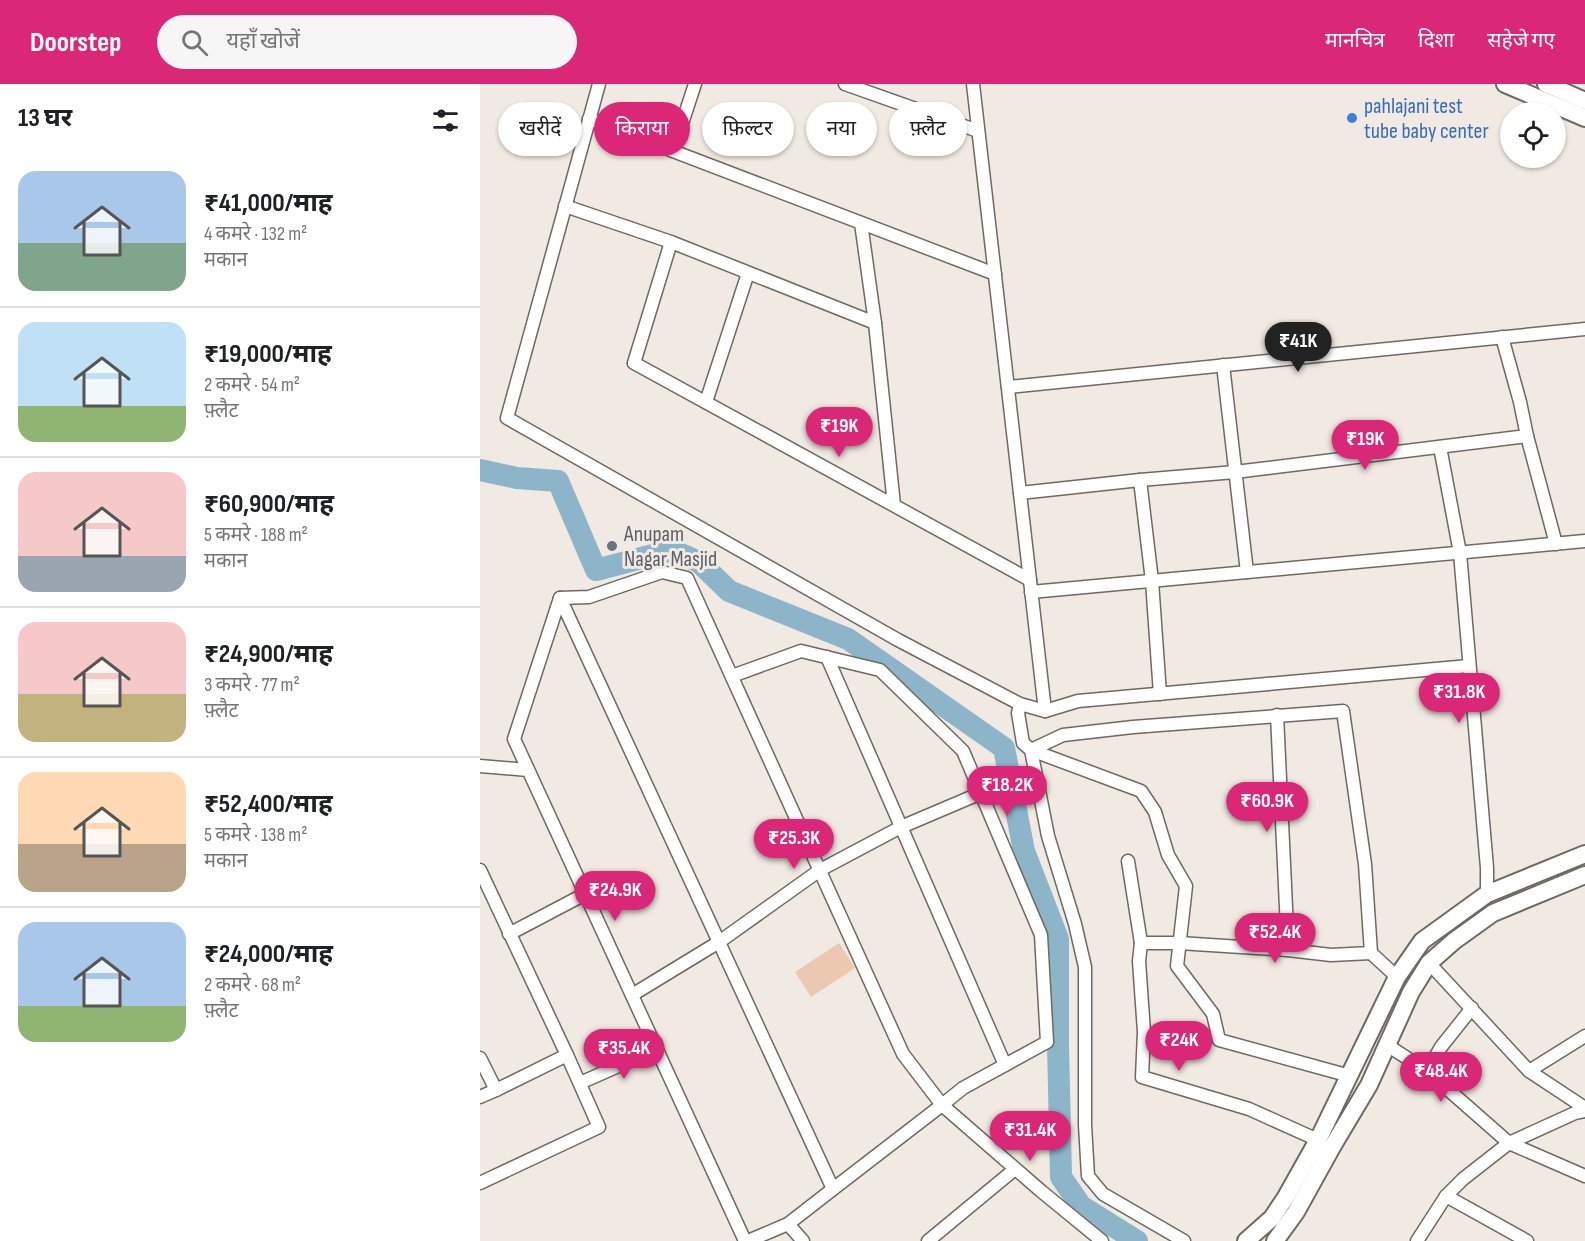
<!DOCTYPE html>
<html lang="hi">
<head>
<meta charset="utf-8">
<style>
  body { margin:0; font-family:"Sofia Sans Condensed","Noto Sans Devanagari",sans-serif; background:#f6f6f6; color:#202124; height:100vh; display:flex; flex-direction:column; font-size:22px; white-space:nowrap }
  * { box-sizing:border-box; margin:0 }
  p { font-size:20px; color:#757577 }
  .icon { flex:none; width:33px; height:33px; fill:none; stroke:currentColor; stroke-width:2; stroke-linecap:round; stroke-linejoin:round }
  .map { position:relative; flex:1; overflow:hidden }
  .drawer { display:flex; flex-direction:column; background:#fff; width:480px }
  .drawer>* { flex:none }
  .top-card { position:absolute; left:18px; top:18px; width:570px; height:54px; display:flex; gap:12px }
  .buttons { position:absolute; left:1020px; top:18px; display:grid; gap:12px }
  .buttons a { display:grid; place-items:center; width:66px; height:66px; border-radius:50%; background:#fff; box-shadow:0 2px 4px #0004; font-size:30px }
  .price { position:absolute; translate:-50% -51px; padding:0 14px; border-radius:21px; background:#db2777; color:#fff; font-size:20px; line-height:39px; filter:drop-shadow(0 2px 3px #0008) }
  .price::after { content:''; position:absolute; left:50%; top:36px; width:18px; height:14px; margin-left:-9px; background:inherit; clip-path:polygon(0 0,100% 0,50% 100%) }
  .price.current { background:#222; color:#fff }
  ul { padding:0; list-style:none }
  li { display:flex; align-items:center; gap:18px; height:150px; padding:0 18px }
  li+li { border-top:2px solid #e0e0e0 }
  li span { display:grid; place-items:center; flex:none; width:168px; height:120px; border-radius:18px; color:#555 }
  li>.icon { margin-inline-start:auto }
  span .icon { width:72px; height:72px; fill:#fffc; stroke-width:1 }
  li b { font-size:26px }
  h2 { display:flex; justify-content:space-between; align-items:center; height:72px; padding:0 18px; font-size:26px }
  .pill { padding:0 21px; border-radius:27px; background:#fff; box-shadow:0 2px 4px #0004; font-size:21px; line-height:54px }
  .pill.current { background:#db2777; color:#fff }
  header { display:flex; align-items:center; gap:36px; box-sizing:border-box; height:84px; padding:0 30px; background:#db2777; color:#fff }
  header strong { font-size:28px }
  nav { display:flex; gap:33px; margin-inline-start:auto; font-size:21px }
  .search { width:420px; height:54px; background:#f6f6f6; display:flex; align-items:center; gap:15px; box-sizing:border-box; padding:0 21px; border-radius:33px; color:#757577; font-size:22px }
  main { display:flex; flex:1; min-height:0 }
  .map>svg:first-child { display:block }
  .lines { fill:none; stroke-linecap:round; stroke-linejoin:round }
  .river { stroke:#8db5ca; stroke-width:22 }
  .building { fill:#ecc8b1 }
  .street-casing { stroke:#6f6962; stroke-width:15 }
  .secondary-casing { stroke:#6f6962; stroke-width:20 }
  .street { stroke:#fff; stroke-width:12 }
  .secondary { stroke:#fff; stroke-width:16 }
  .shop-dot { fill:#3f7fe0; stroke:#f1eae2; stroke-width:2 }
  .worship-dot { fill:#6b7280; stroke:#f1eae2; stroke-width:2 }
  .labels { text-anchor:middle; stroke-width:6; stroke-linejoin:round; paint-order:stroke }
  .shop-label { font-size:22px; fill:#366cbe; stroke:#f1eae2; text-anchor:start }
  .worship-label { font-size:22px; fill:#5b616d; stroke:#f1eae2; text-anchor:start }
</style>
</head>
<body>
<header>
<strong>Doorstep</strong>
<div class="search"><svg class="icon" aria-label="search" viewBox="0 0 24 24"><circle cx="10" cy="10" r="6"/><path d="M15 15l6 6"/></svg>यहाँ खोजें</div>
<nav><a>मानचित्र</a><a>दिशा</a><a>सहेजे गए</a></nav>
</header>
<main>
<section class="drawer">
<h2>13 घर<svg class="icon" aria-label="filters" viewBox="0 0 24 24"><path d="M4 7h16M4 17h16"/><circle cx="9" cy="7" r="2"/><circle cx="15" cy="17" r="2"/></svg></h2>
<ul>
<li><span style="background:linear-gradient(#a9c7e8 60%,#7fa58c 0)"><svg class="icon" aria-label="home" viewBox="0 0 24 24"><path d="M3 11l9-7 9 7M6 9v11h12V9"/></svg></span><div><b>₹41,000/माह</b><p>4 कमरे · 132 m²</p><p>मकान</p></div></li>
<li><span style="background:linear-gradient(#bfe0f5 70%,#8fb573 0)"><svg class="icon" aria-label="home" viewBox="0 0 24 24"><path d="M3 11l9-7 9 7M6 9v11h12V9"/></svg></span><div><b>₹19,000/माह</b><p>2 कमरे · 54 m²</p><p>फ़्लैट</p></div></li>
<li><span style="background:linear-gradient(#f6c9c9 70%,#9aa5b1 0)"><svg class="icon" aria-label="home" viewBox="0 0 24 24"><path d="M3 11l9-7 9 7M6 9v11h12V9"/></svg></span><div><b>₹60,900/माह</b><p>5 कमरे · 188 m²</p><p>मकान</p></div></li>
<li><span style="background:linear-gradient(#f6c9c9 60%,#c2b280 0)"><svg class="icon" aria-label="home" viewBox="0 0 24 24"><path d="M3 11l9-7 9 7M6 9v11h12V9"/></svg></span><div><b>₹24,900/माह</b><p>3 कमरे · 77 m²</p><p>फ़्लैट</p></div></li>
<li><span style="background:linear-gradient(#ffd9b3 60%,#b9a48a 0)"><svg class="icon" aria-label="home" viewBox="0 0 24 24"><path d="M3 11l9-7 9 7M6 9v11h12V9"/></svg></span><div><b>₹52,400/माह</b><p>5 कमरे · 138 m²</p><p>मकान</p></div></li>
<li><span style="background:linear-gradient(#a9c7e8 70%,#8fb573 0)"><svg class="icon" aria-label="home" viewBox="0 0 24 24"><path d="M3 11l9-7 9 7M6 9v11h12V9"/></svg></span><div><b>₹24,000/माह</b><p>2 कमरे · 68 m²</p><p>फ़्लैट</p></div></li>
</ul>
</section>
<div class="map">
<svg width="1105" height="1157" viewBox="0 0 1105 1157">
  <rect width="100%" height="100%" fill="#f1eae2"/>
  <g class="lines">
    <path class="river" d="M0,386L37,394L78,397L116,486L192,466L219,478L249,507L368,555L524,664L544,767L578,855V960L581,1093L601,1122L657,1157"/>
  </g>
  <path class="building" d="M359,859L375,884L331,913L315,888Z"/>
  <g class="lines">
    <g class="street-casing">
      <g id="street">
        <path d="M119,0L27,334L418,556L540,620L565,627L598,617L989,582"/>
        <path d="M365,0L498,47"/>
        <path d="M493,0L565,627"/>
        <path d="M109,35L515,190"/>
        <path d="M193,67L215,0"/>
        <path d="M85,122L191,158"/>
        <path d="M381,139L395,239L191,158L154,279L550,496"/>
        <path d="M395,239L414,421"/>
        <path d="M743,281L767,488"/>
        <path d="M528,303L1105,245"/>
        <path d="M226,318L268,189"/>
        <path d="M1047,352L1076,460"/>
        <path d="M960,363L980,469L1007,784V810"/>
        <path d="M660,396L755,388L1047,352L1040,318L1022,253"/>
        <path d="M540,409L660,396L672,497L680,610"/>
        <path d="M551,508L1105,457"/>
        <path d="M80,514L109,513L182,488L207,494L423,970L462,1021L353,1105"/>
        <path d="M80,514L353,1105L308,1140L323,1157"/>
        <path d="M80,514L34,655L265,1157"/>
        <path d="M347,573L525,981"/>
        <path d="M252,592L321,567L400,586L483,667L561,851L567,958L483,1004L462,1021L561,1107L622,1157"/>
        <path d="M540,620L538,629L543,659L551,666L568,752L595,840L605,883V1041L608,1092L623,1110L704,1157"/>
        <path d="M797,631L808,866"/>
        <path d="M0,682L48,686"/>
        <path d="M648,777L661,859"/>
        <path d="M0,786L87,971L16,1006L0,974"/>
        <path d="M29,850L105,810"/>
        <path d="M949,879L1049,987L1105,1024"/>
        <path d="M152,911L239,858L340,786L421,743L501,709"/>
        <path d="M907,961L947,987L1029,1059L1105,1092"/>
        <path d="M947,987L961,963L992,924"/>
        <path d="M1049,987L1105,952"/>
        <path d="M870,992L739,956L733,930L697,882L706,802L688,771L675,728L661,707L551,666L583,651L653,643L863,627L885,780L891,869L917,893"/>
        <path d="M100,999L177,965"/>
        <path d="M0,1013L16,1006"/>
        <path d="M838,1056L769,1025L662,993L664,948L659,877L661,859H699L808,866L851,871L891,869"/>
        <path d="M0,1099L119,1043L87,971"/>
        <path d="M966,1112L983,1095L1029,1059L1095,1029L1105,1027"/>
        <path d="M268,1157L308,1140"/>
        <path d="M448,1157L535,1085"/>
        <path d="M937,1157L966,1112L1047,1157"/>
      </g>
    </g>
    <g class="secondary-casing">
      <g id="secondary">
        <path d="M1025,0L1105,34"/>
        <path d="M1066,0L1105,17"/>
        <path d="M766,1157L792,1134L806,1113L838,1056L917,893L942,857L1007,810L1105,770"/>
        <path d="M795,1157L816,1128L852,1063L889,1001L931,908L949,879L974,857L1013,829L1105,791"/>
      </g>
    </g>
    <use href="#street" class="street"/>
    <use href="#secondary" class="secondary"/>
  </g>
  <circle class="shop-dot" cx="872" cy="34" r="6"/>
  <circle class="worship-dot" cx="132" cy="462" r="6"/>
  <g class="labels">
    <g class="shop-label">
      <text x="884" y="29">pahlajani test<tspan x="884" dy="25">tube baby center</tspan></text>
    </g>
    <g class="worship-label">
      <text x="144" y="457">Anupam<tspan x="144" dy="25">Nagar Masjid</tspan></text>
    </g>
  </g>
</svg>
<div class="buttons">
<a><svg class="icon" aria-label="locate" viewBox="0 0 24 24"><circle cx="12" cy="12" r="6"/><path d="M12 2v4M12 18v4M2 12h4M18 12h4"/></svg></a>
</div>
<b class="price current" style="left:818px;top:289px">₹41K</b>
<b class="price" style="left:359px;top:374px">₹19K</b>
<b class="price" style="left:885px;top:387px">₹19K</b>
<b class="price" style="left:979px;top:640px">₹31.8K</b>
<b class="price" style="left:527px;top:733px">₹18.2K</b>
<b class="price" style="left:787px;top:749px">₹60.9K</b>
<b class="price" style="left:314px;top:786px">₹25.3K</b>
<b class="price" style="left:135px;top:838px">₹24.9K</b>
<b class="price" style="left:795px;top:880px">₹52.4K</b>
<b class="price" style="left:699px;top:988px">₹24K</b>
<b class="price" style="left:144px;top:996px">₹35.4K</b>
<b class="price" style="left:961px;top:1019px">₹48.4K</b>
<b class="price" style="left:550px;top:1078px">₹31.4K</b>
<div class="top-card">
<a class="pill">खरीदें</a>
<a class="pill current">किराया</a>
<a class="pill">फ़िल्टर</a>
<a class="pill">नया</a>
<a class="pill">फ़्लैट</a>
</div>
</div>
</main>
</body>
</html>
